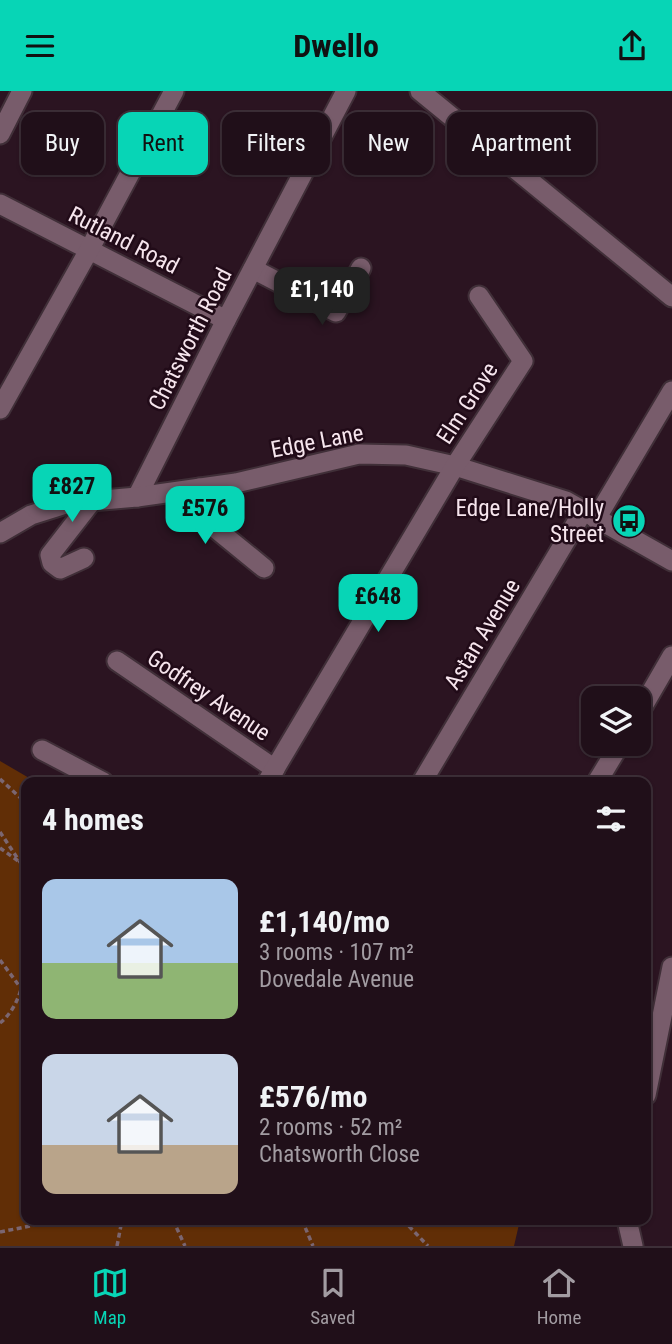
<!DOCTYPE html>
<html lang="en">
<head>
<meta charset="utf-8">
<style>
  body { margin:0; font-family:"Roboto Condensed",sans-serif; background:#281822; color:#f1f3f6; height:100vh; display:flex; flex-direction:column; font-size:26px; white-space:nowrap }
  * { box-sizing:border-box; margin:0 }
  p { font-size:23px; color:#a29ca2 }
  .icon { flex:none; width:38px; height:38px; fill:none; stroke:currentColor; stroke-width:2; stroke-linecap:round; stroke-linejoin:round }
  .map { position:relative; flex:1; overflow:hidden }
  .sheet { position:absolute; left:21px; top:686px; width:630px; height:448px; display:flex; flex-direction:column; background:#200f19; border-radius:14px; box-shadow:0 2px 5px #0004,0 0 0 2px #3d2f38 }
  .sheet>* { flex:none }
  .top-card { position:absolute; left:21px; top:21px; width:630px; height:63px; display:flex; gap:14px }
  .controls { position:absolute; left:581px; top:595px; display:grid; gap:14px }
  .controls a { display:grid; place-items:center; width:70px; height:70px; border-radius:14px; background:#200f19; box-shadow:0 2px 5px #0004,0 0 0 2px #3d2f38; font-size:35px }
  .price { position:absolute; translate:-50% -60px; padding:0 16px; border-radius:14px; background:#07d5b6; color:#111; font-size:23px; line-height:46px; filter:drop-shadow(0 2px 4px #0008) }
  .price::after { content:''; position:absolute; left:50%; top:42px; width:21px; height:16px; margin-left:-10px; background:inherit; clip-path:polygon(0 0,100% 0,50% 100%) }
  .price.on { background:#222; color:#fff }
  ul { padding:0; list-style:none }
  li { display:flex; align-items:center; gap:21px; height:175px; padding:0 21px }
  li span { display:grid; place-items:center; flex:none; width:196px; height:140px; border-radius:14px; color:#555 }
  li>.icon { margin-inline-start:auto }
  span .icon { width:84px; height:84px; fill:#fffc; stroke-width:1 }
  li b { font-size:30px }
  h2 { display:flex; justify-content:space-between; align-items:center; height:84px; padding:0 21px; font-size:30px }
  .pill { padding:0 24px; border-radius:14px; background:#200f19; box-shadow:0 2px 5px #0004,0 0 0 2px #3d2f38; font-size:24px; line-height:63px }
  .pill.on { background:#07d5b6; color:#111 }
  header { display:flex; justify-content:space-between; align-items:center; height:91px; padding:0 21px; background:#07d5b6; color:#111; font-size:32px; font-weight:700 }
  .tabs { display:flex; justify-content:space-around; align-items:center; height:98px; border-top:2px solid #3d2f38; background:#200f19; font-size:19px; color:#a29ca2 }
  .tabs a { display:grid; justify-items:center; gap:4px }
  .tabs .on { color:#07d5b6 }
  .map>svg:first-child { display:block }
  .green { fill:#612e06 }
  .lines { fill:none; stroke-linecap:round; stroke-linejoin:round }
  .minor-casing { stroke:#402f38; stroke-width:23 }
  .path { stroke:#7b6671; stroke-width:3.5; stroke-dasharray:5 3.5; stroke-linecap:butt }
  .minor { stroke:#785c6b; stroke-width:19 }
  .labels { text-anchor:middle; stroke-width:5; stroke-linejoin:round; paint-order:stroke }
  .street-label { font-size:23px; fill:#f6e5ed; stroke:#210b18 }
  .poi-label { font-size:23px; fill:#f6e5ed; stroke:#210b18; text-anchor:end }
</style>
</head>
<body>
<header><svg class="icon" aria-label="menu" viewBox="0 0 24 24"><path d="M4 6h16M4 12h16M4 18h16"/></svg>Dwello<svg class="icon" aria-label="share" viewBox="0 0 24 24"><path d="M12 15V3M7 8l5-5 5 5M5 13v7h14v-7"/></svg></header>
<div class="map">
<svg width="672" height="1155" viewBox="0 0 672 1155">
  <rect width="100%" height="100%" fill="#2b1421"/>
  <path class="green" d="M0,670L36,691H26V1129H520L514,1155H0Z"/>
  <g class="lines">
    <g class="minor-casing">
      <g id="minor">
        <path d="M420,0L672,206"/>
        <path d="M0,43L22,0"/>
        <path d="M0,113L226,229"/>
        <path d="M253,178L336,221L361,177"/>
        <path d="M0,318L89,159L174,0"/>
        <path d="M199,397L210,433L264,477"/>
        <path d="M137,406L226,229L346,0"/>
        <path d="M596,428L672,300"/>
        <path d="M0,442L31,424L69,412L137,406L236,392L359,363L406,364L455,375L566,410L672,470"/>
        <path d="M84,467L60,478L52,472L50,464L92,410"/>
        <path d="M117,570L275,678"/>
        <path d="M639,622L672,565"/>
        <path d="M42,659L103,691"/>
        <path d="M267,691L455,375L523,270L479,205"/>
        <path d="M422,691L584,419"/>
        <path d="M597,691L620,653"/>
        <path d="M646,1004L672,876"/>
        <path d="M627,1129L633,1155"/>
      </g>
    </g>
    <g class="path">
      <path d="M0,688L26,712"/>
      <path d="M0,741L26,780"/>
      <path d="M0,757L21,772L26,799"/>
      <path d="M0,869L26,904"/>
      <path d="M0,932C17,918 22,898 26,877"/>
      <path d="M173,1129L185,1155"/>
      <path d="M302,1129L313,1155"/>
      <path d="M403,1129L428,1155"/>
      <path d="M0,1141L60,1129"/>
      <path d="M117,1155L122,1129"/>
    </g>
    <use href="#minor" class="minor"/>
  </g>
  <defs>
    <g id="bus-disc" transform="scale(1.75)"><circle r="9.5" fill="#07d5b6" stroke="#210b18"/><path d="M-5-6H5V4H4V6H2V4H-2V6H-4V4H-5ZM-3.5-4V0h7V-4ZM-3.5 1.2v1.5H-2V1.2ZM2 1.2v1.5H3.5V1.2Z" fill="#111"/></g>
  </defs>
  <g fill-rule="evenodd">
    <use href="#bus-disc" x="629" y="430"/>
  </g>
  <g class="labels">
    <g class="street-label">
      <text transform="translate(124 149) rotate(27)" y="8">Rutland Road</text>
      <text transform="translate(190 248) rotate(-63)" y="8">Chatsworth Road</text>
      <text transform="translate(467 312) rotate(-57)" y="8">Elm Grove</text>
      <text transform="translate(317 350) rotate(-11)" y="8">Edge Lane</text>
      <text transform="translate(482 543) rotate(-59)" y="8">Astan Avenue</text>
      <text transform="translate(209 604) rotate(34)" y="8">Godfrey Avenue</text>
    </g>
    <g class="poi-label">
      <text x="604" y="425">Edge Lane/Holly<tspan x="604" dy="26">Street</tspan></text>
    </g>
  </g>
</svg>
<div class="controls">
<a><svg class="icon" aria-label="layers" viewBox="0 0 24 24"><path d="M12 4l9 5-9 5-9-5zM3 14l9 5 9-5"/></svg></a>
</div>
<b class="price on" style="left:322px;top:236px">£1,140</b>
<b class="price" style="left:72px;top:433px">£827</b>
<b class="price" style="left:205px;top:455px">£576</b>
<b class="price" style="left:378px;top:543px">£648</b>
<div class="top-card">
<a class="pill">Buy</a>
<a class="pill on">Rent</a>
<a class="pill">Filters</a>
<a class="pill">New</a>
<a class="pill">Apartment</a>
</div>
<section class="sheet">
<h2>4 homes<svg class="icon" aria-label="filters" viewBox="0 0 24 24"><path d="M4 7h16M4 17h16"/><circle cx="9" cy="7" r="2"/><circle cx="15" cy="17" r="2"/></svg></h2>
<ul>
<li><span style="background:linear-gradient(#a9c7e8 60%,#8fb573 0)"><svg class="icon" aria-label="home" viewBox="0 0 24 24"><path d="M3 11l9-7 9 7M6 9v11h12V9"/></svg></span><div><b>£1,140/mo</b><p>3 rooms · 107 m²</p><p>Dovedale Avenue</p></div></li>
<li><span style="background:linear-gradient(#c9d6e8 65%,#b9a48a 0)"><svg class="icon" aria-label="home" viewBox="0 0 24 24"><path d="M3 11l9-7 9 7M6 9v11h12V9"/></svg></span><div><b>£576/mo</b><p>2 rooms · 52 m²</p><p>Chatsworth Close</p></div></li>
</ul>
</section>
</div>
<nav class="tabs">
<a class="on"><svg class="icon" aria-label="map" viewBox="0 0 24 24"><path d="M3 6l6-2 6 2 6-2v14l-6 2-6-2-6 2zM9 4v14M15 6v14"/></svg>Map</a>
<a><svg class="icon" aria-label="saved" viewBox="0 0 24 24"><path d="M7 4h10v16l-5-4-5 4z"/></svg>Saved</a>
<a><svg class="icon" aria-label="home" viewBox="0 0 24 24"><path d="M3 11l9-7 9 7M6 9v11h12V9"/></svg>Home</a>
</nav>
</body>
</html>
